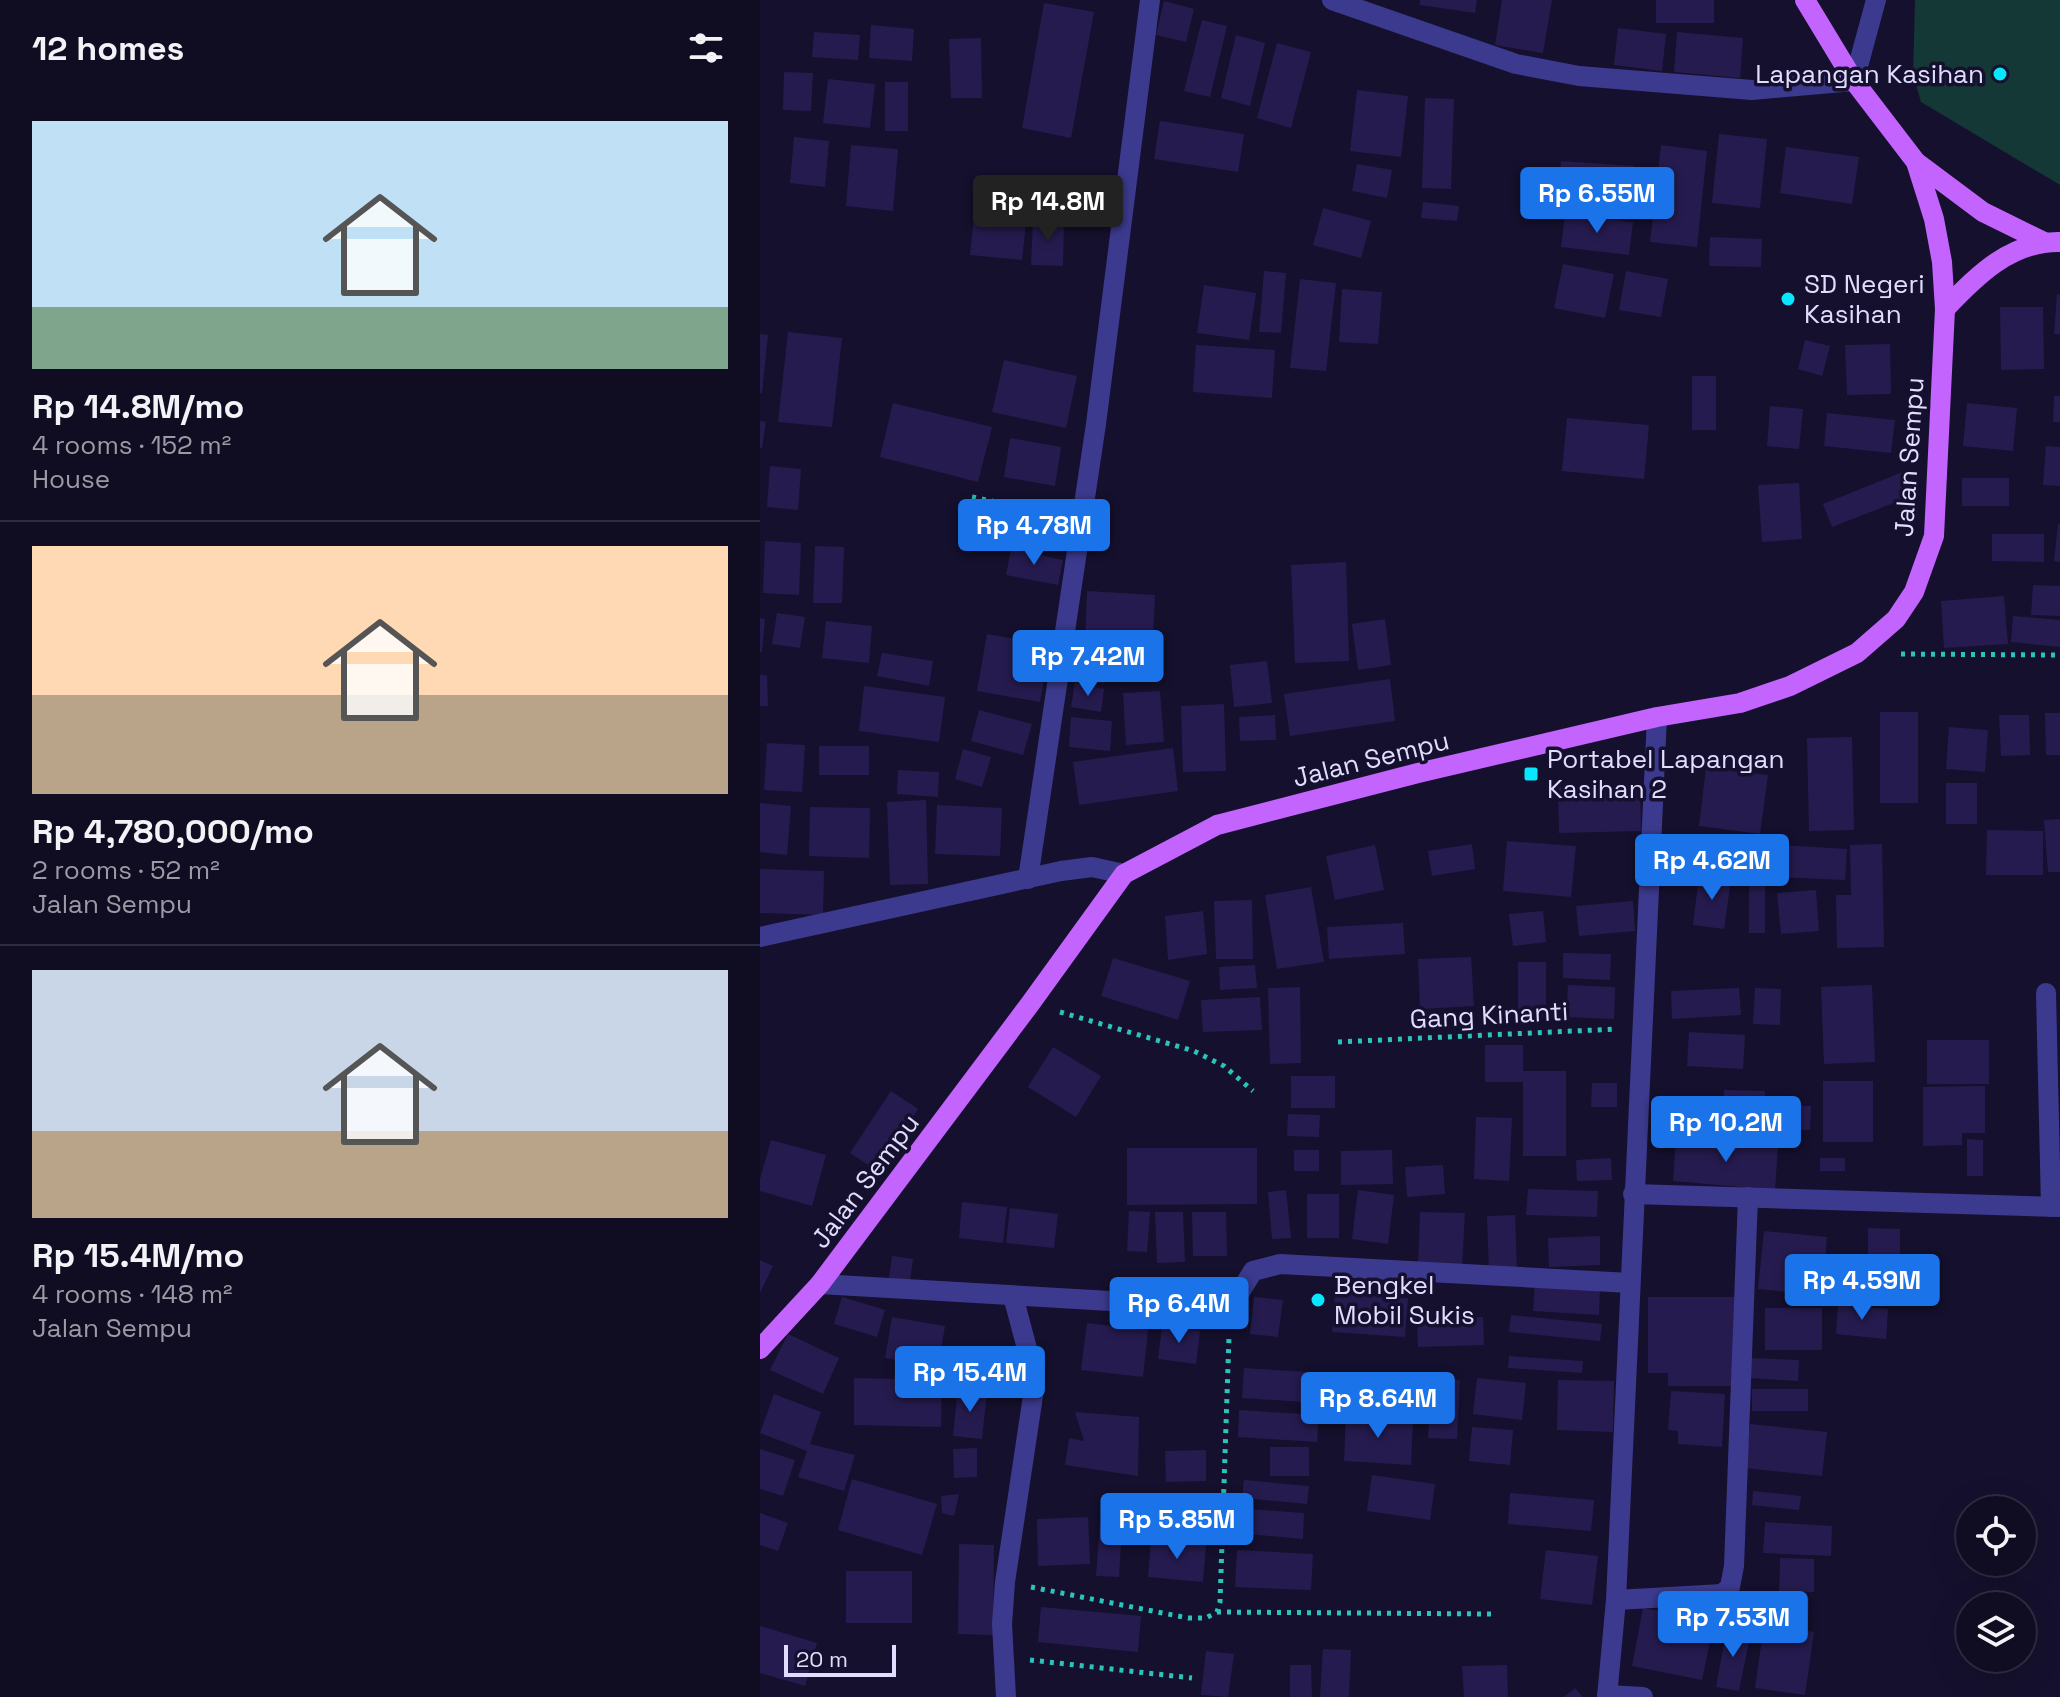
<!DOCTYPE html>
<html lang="en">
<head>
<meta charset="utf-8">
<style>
  body { margin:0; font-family:"Space Grotesk",sans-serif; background:#19152a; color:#f1f3f6; height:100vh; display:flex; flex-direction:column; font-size:30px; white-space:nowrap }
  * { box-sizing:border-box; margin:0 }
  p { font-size:26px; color:#9c9ba5 }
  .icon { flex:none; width:44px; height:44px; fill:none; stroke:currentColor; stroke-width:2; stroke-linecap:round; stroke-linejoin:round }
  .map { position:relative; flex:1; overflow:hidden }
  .panel { display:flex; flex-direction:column; background:#100c22; width:760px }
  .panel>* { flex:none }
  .buttons { position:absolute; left:1196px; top:1496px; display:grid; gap:16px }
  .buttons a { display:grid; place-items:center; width:80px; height:80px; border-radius:50%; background:#100c22; box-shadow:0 8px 32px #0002,0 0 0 2px #302c40; font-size:40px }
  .scale { position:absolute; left:24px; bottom:20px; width:112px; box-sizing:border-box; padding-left:8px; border:4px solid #e0ddff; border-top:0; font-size:22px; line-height:28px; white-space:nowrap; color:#e0ddff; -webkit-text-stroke:6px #15102d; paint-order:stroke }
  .price { position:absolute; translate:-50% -68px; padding:0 18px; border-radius:8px; background:#1a73e8; color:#fff; font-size:26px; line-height:52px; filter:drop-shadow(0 2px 4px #0008) }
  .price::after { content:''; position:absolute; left:50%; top:48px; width:24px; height:18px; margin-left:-12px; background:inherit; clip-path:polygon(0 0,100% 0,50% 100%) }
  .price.active { background:#222; color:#fff }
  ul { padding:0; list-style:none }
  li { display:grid; align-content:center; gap:16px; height:424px; padding:0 32px }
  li+li { border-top:2px solid #302c40 }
  li span { display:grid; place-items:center; height:248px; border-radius:0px; color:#555 }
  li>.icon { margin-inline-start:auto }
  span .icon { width:144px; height:144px; fill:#fffc; stroke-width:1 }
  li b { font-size:34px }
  h2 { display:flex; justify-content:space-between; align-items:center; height:96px; padding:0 32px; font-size:34px }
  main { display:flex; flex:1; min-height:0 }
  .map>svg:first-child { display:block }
  .green { fill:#133836 }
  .building { fill:#261b4f }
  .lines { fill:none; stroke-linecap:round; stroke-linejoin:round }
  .path { stroke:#2bc4bb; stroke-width:5; stroke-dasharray:4 6; stroke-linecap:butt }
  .minor { stroke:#3c3a8e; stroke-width:20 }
  .major { stroke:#c464ff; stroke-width:20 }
  .poi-dot { fill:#09e7ff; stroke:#15102d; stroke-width:3 }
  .labels { text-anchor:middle; stroke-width:7; stroke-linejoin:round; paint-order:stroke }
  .poi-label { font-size:26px; fill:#e0ddff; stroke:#15102d; text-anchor:start }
  .street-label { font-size:26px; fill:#e0ddff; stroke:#15102d }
</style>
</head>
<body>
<main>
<section class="panel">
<h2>12 homes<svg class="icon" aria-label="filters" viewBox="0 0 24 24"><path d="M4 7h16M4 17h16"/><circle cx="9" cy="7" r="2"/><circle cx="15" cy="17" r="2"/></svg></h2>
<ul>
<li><span style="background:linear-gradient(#bfe0f5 75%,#7fa58c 0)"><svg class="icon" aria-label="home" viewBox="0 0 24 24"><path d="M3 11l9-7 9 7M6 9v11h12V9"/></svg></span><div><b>Rp 14.8M/mo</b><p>4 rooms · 152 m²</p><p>House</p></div></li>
<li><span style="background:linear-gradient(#ffd9b3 60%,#b9a48a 0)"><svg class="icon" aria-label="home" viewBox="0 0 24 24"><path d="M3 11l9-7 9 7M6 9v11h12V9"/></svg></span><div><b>Rp 4,780,000/mo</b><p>2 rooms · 52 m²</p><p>Jalan Sempu</p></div></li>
<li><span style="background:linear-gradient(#c9d6e8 65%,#b9a48a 0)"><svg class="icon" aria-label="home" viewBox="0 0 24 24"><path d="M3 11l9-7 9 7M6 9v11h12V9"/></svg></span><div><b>Rp 15.4M/mo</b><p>4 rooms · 148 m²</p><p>Jalan Sempu</p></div></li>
</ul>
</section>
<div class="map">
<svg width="1300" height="1697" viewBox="0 0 1300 1697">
  <rect width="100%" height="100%" fill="#15102d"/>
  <path class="green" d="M1155,0H1300V185L1161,102L1153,74Z"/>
  <g class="building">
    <path d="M660,0H717L715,13L660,5Z"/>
    <path d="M742,0H792L783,53L735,45Z"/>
    <rect x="896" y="0" width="58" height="23"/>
    <path d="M404,1L434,9L426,42L396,35Z"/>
    <path d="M284,3L334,12L311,138L262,128Z"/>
    <path d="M442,20L467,26L450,97L424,91Z"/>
    <path d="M111,25L154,29L152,61L109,58Z"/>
    <path d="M858,28L906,34L902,71L854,65Z"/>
    <path d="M54,32L100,35L98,60L52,57Z"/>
    <path d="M917,32L983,38L980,78L914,72Z"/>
    <path d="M476,35L505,43L490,106L461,98Z"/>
    <path d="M221,38L222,98H191L189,39Z"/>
    <path d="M517,43L551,52L531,128L497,118Z"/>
    <path d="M24,72L53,73L51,111L23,110Z"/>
    <path d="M68,79L115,84L110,128L63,123Z"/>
    <rect x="125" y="82" width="23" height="49"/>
    <path d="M597,90L648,96L641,157L590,151Z"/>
    <path d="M665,98L694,99L691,189L662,188Z"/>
    <path d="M400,121L484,134L478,172L394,159Z"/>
    <path d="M959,134L1007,139L1000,208L952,203Z"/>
    <path d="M34,137L69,141L65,187L30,183Z"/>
    <path d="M91,145L138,149L133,211L86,206Z"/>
    <path d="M901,145L947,151L937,247L890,242Z"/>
    <path d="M1026,147L1099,157L1092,204L1020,193Z"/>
    <path d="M801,161L874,166L872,203L798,198Z"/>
    <path d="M597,164L632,170L627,198L592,191Z"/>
    <path d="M663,202L699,206L697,221L661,218Z"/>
    <path d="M215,208L267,213L262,260L210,255Z"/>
    <path d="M563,208L611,221L601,258L553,245Z"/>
    <path d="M805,215L873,222L869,255L801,247Z"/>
    <path d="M273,219L304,221L303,266L271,265Z"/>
    <path d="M950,237L1002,239L1001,267L949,266Z"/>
    <path d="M803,264L854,274L845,318L794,308Z"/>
    <path d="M504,271L526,273L521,333L499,332Z"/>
    <path d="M866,271L908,279L901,317L859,310Z"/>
    <path d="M540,279L576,283L566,371L530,368Z"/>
    <path d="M444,285L496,293L489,340L437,333Z"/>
    <path d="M582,289L622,292L618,344L579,342Z"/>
    <path d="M1297,294L1300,295V334H1294Z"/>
    <path d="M1240,307H1283L1284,369L1241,370Z"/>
    <path d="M28,332L82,338L72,427L18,422Z"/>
    <path d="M0,334L8,335L2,393H0Z"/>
    <path d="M1045,340L1070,346L1062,376L1038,369Z"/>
    <path d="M1130,344L1131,394L1087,395L1085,345Z"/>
    <path d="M436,345L515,350L512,398L433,392Z"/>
    <path d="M244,360L317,376L306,428L232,412Z"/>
    <rect x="932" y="376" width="24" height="54"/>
    <path d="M1294,396H1300V422H1293Z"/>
    <path d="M133,403L232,427L218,482L120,457Z"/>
    <path d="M1207,403L1257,408L1253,451L1203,446Z"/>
    <path d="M1010,406L1043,409L1039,449L1007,446Z"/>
    <path d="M1067,413L1135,420L1131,453L1064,446Z"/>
    <path d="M807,418L889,425L884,479L802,471Z"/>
    <path d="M0,421L6,422L2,448H0Z"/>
    <path d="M250,438L301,447L295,486L244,477Z"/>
    <path d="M1286,446L1300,447V486L1283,485Z"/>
    <path d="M10,466L41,469L38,510L7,507Z"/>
    <path d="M1145,471L1154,495L1072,527L1063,504Z"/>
    <rect x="1202" y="478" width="47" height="28"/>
    <path d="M1039,483L1042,539L1002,542L998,485Z"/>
    <path d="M1298,524H1300V562L1294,561Z"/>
    <path d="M1232,534H1284V562L1232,561Z"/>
    <path d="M5,541L41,543L39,595L3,593Z"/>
    <path d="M55,546L84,547L82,603H53Z"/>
    <path d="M251,549L303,560L298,585L246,575Z"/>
    <path d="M586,562L589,661L535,663L531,565Z"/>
    <path d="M1273,585L1300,586V616L1271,615Z"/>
    <path d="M327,591L395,595L391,673L324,670Z"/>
    <path d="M1244,596L1248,644L1184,648L1181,601Z"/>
    <path d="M17,613L45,617L40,648L12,644Z"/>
    <path d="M1253,616L1300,620V647L1251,642Z"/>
    <path d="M0,618L5,619L2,652H0Z"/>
    <path d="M625,619L631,665L598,670L592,624Z"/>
    <path d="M66,621L112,626L109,663L62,658Z"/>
    <path d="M227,634L290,645L280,702L217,691Z"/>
    <path d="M122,653L173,661L169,686L117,676Z"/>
    <path d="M507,661L512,703L474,707L470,665Z"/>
    <path d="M0,675H7L8,706H0Z"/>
    <path d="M630,679L635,721L530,736L524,694Z"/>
    <path d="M315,683L344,689L341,712L311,707Z"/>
    <path d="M104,686L185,697L179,742L99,731Z"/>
    <path d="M400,691L404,742L366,745L363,693Z"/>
    <path d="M464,704L466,771L423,772L421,706Z"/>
    <path d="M219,710L272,724L263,755L211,741Z"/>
    <rect x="1120" y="712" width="38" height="91"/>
    <path d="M1285,713H1300V755H1286Z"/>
    <path d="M515,715L516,740L480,741L479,717Z"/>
    <path d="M1239,715H1269L1270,755L1241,756Z"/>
    <path d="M311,717L352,721L350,751L309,747Z"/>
    <path d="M1189,727L1228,730L1225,772L1186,769Z"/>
    <path d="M1092,737L1094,830L1049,831L1047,738Z"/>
    <path d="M7,743L45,745L42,792L4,790Z"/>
    <rect x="59" y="746" width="50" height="29"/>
    <path d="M413,748L418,791L319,805L313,762Z"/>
    <path d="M203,749L231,757L222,787L195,779Z"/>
    <path d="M946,768L1008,775L1000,834L939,826Z"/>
    <path d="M138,770L179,772L178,797L137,794Z"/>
    <rect x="1186" y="783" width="31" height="41"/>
    <path d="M880,786L881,831L799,833L798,787Z"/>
    <path d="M166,800L168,884L130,885L127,802Z"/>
    <path d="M0,803L31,806L27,855L0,852Z"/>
    <path d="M177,805L242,808L240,856L175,854Z"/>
    <path d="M50,807L110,808L109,858L49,856Z"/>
    <path d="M1300,819V872H1288L1284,820Z"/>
    <path d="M1227,830L1283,831V875H1226Z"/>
    <path d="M918,839L985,842V866L917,864Z"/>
    <path d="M747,841L816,846L811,897L743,891Z"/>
    <path d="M712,844L715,869L672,876L668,851Z"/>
    <path d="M1122,844L1124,947L1077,948L1076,895H1091L1090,845Z"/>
    <path d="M615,845L624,890L575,900L566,856Z"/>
    <path d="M1020,845L1087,849L1085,880L1019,877Z"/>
    <path d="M0,869L64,871L63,915L0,913Z"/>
    <path d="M939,875L971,880L964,929L933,925Z"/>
    <rect x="989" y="878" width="16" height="55"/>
    <path d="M551,887L564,962L517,969L505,895Z"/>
    <path d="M1056,890L1059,931L1021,934L1017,893Z"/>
    <path d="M492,900L493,959H456L454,901Z"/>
    <path d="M873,901L875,931L819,936L816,906Z"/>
    <path d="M443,911L447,954L408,960L405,916Z"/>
    <path d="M783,911L786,942L753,946L749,914Z"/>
    <path d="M643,923L645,954L569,959L567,927Z"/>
    <path d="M803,953L851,954L850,980L803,978Z"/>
    <path d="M711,957L714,1006L660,1009L658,959Z"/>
    <path d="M353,958L430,981L418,1020L341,996Z"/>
    <rect x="758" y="962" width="28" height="55"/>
    <path d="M495,965L497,988L460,990L459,967Z"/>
    <path d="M808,985L855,987L854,1019L806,1017Z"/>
    <path d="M1112,985L1115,1062L1064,1064L1061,987Z"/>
    <path d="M540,987L541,1063L510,1064L508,988Z"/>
    <path d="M979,988L981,1015L912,1019L911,991Z"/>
    <path d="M995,988L1021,989L1020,1025L993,1024Z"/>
    <path d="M500,997L502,1030L443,1032L441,1000Z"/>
    <path d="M929,1032L985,1035L983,1069L927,1066Z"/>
    <rect x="1167" y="1040" width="62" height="44"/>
    <path d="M725,1045H763V1071H806V1156H763V1082H725Z"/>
    <path d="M293,1047L341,1076L316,1117L268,1087Z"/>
    <rect x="531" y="1076" width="44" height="32"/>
    <rect x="1063" y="1081" width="50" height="61"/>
    <path d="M832,1083H857V1107H831Z"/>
    <path d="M1225,1086V1133H1202V1145L1163,1146V1087Z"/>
    <path d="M964,1090L1005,1091V1120L962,1119Z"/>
    <path d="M131,1091L158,1109L117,1171L90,1153Z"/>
    <path d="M1018,1105L1051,1106L1050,1130L1017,1129Z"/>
    <path d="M528,1114L560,1115L559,1137L527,1136Z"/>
    <path d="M716,1117L752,1118L749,1181L714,1179Z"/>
    <path d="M916,1139L1018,1147L1015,1190L913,1181Z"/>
    <path d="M1207,1139L1223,1140V1176H1207Z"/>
    <path d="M11,1140L66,1155L52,1206L0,1191V1179Z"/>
    <path d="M367,1148H497V1204L367,1205Z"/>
    <rect x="534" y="1150" width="25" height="21"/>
    <path d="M632,1150L633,1184L581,1185V1151Z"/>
    <path d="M851,1158L852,1180L817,1181L816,1160Z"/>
    <rect x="1060" y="1158" width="25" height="13"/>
    <path d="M683,1165L685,1194L647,1197L645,1167Z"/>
    <path d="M768,1189L838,1191L837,1217L766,1215Z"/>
    <path d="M526,1190L531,1238L512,1239L508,1192Z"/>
    <path d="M598,1190L634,1195L628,1244L592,1239Z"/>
    <rect x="547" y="1194" width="32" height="44"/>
    <path d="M202,1202L247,1207L243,1243L199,1238Z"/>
    <path d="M250,1208L298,1214L294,1248L246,1243Z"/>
    <path d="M369,1211L390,1212L387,1252L367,1251Z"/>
    <path d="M395,1212H423L425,1262L397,1263Z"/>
    <path d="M432,1212H466L467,1256H433Z"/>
    <path d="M660,1212L705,1213L702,1267L658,1265Z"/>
    <path d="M755,1215L757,1270L729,1271L727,1216Z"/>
    <path d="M1108,1228L1140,1229V1264L1108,1263Z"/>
    <path d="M1004,1231L1067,1237L1062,1295L998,1289Z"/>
    <path d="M840,1236V1265L789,1267L788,1238Z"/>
    <path d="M132,1256L153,1259L150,1281L129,1278Z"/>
    <path d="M0,1260L13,1266L0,1293Z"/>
    <path d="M775,1282L840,1286L839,1315L773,1311Z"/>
    <path d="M575,1294L648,1298L645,1337L572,1332Z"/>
    <path d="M82,1297L125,1310L117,1337L74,1324Z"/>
    <path d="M494,1297L523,1300L518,1337L490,1334Z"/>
    <path d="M888,1297H978V1386H908V1373H888Z"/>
    <path d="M1078,1305L1128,1309L1126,1339L1076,1334Z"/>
    <rect x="1005" y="1308" width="57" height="42"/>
    <path d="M751,1315L842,1324L840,1341L749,1332Z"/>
    <path d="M132,1317L185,1326L178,1367L125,1358Z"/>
    <path d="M723,1317L724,1345L658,1347L657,1319Z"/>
    <path d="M327,1323L388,1330L383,1377L321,1370Z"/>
    <path d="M402,1327L440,1331L436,1364L398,1359Z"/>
    <path d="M28,1334L79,1358L63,1394L10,1370Z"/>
    <path d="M749,1356L823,1361L822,1373L748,1368Z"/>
    <path d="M990,1358L1039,1360L1038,1381L990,1378Z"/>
    <path d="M484,1368L548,1372L546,1402L482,1398Z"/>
    <path d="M94,1378L182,1380L181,1427L94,1425Z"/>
    <path d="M671,1378L700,1380L697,1439L668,1438Z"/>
    <path d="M717,1378L766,1383L762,1420L713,1414Z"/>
    <path d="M798,1380L854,1381L853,1432L797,1430Z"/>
    <path d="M198,1388L227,1391L222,1439L193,1436Z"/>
    <rect x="992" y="1389" width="56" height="22"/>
    <path d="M911,1391L965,1394L962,1447L918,1444V1431L908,1430Z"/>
    <path d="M14,1394L61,1412L50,1444L95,1455L84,1491L38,1477L47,1451L0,1433Z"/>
    <path d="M479,1410L559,1415L557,1442L478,1437Z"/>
    <path d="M315,1412L379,1417L378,1476L305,1465L309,1438L324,1441Z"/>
    <path d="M586,1415L653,1419L651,1465L584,1461Z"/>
    <path d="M990,1424L1067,1432L1062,1476L985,1468Z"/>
    <path d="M712,1427L753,1430L750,1465L709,1461Z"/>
    <rect x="510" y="1447" width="39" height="29"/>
    <path d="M217,1448V1477L194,1478L193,1449Z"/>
    <path d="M0,1449L35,1460L23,1496L0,1489Z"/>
    <path d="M446,1450V1481L406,1482L405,1451Z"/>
    <path d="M612,1475L675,1484L670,1520L607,1511Z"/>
    <path d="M92,1479L177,1504L162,1555L78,1530Z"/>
    <path d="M484,1480L549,1486L547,1504L482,1498Z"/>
    <path d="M993,1491L1041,1496L1039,1510L992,1505Z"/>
    <path d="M750,1493L834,1500L831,1531L748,1524Z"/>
    <path d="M199,1494L194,1516L182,1513L181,1496Z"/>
    <path d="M489,1509L544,1513L543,1539L486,1534Z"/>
    <path d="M0,1513L28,1523L18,1551L0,1545Z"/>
    <path d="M328,1517L330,1564L278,1566L277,1519Z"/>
    <path d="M1005,1522L1072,1526L1071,1556L1003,1553Z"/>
    <path d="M340,1524L362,1525L359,1577L336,1576Z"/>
    <path d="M391,1540L446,1545L443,1582L388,1577Z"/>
    <path d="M199,1544L234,1545L233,1635L198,1634Z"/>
    <path d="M477,1550L553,1554L551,1590L475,1587Z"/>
    <path d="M786,1550L838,1556L832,1605L780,1599Z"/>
    <path d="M1020,1558L1054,1559V1592H1019Z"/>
    <rect x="86" y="1571" width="66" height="52"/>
    <path d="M1011,1597L1049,1598L1048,1623L1010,1622Z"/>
    <path d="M281,1607L381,1616L378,1652L278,1642Z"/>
    <path d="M883,1608L954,1621L942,1680L872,1666Z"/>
    <path d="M1004,1624L1054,1632L1045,1695L995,1688Z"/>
    <path d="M0,1626L57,1643L45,1686L0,1673Z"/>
    <path d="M967,1627L991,1632L979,1691L956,1687Z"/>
    <path d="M563,1649L591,1650L589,1697H560Z"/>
    <path d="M446,1651L474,1654L468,1697L441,1695Z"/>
    <path d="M530,1665H551L552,1697H530Z"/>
    <path d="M747,1665L748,1697H704L702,1666Z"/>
    <path d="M815,1688L823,1697H804Z"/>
  </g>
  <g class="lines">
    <g class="path">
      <path d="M212,497L294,514"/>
      <path d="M1141,654L1300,655"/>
      <path d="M300,1012L434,1051L464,1066L493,1091"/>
      <path d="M578,1042L857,1029"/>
      <path d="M271,1587L428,1618H446L457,1612L460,1602L469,1337"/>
      <path d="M457,1612L731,1614"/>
      <path d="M270,1660L432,1678"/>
    </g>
    <g class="minor">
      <path d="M572,0L756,64L819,76L992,90L1094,81L1116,0"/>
      <path d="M268,879L336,424L390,0"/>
      <path d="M0,937L301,871L332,867L364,874"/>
      <path d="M1286,993L1291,1207"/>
      <path d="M873,1194L1300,1207"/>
      <path d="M60,1284L470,1308L493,1271L520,1264L870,1283"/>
      <path d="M856,1600L962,1594L970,1587L974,1566L988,1197"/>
      <path d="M847,1695L883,1697"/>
      <path d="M246,1697L242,1624L245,1582L273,1396L269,1356L253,1296"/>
      <path d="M847,1697L856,1600L897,717"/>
    </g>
    <g class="major">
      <path d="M1156,162L1223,212L1284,242"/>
      <path d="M1185,309C1216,276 1251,241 1300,242"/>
      <path d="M0,1349L60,1284L270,1004L364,874L457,825L658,773L897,717L980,703L1030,686L1097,653L1136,619L1154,592L1174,536L1185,309L1182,262L1174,219L1156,162L1094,81L1045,0"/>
    </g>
  </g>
  <g class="poi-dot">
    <circle cx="1240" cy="74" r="8"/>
    <circle cx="1028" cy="299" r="8"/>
    <rect x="763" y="766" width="16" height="16" rx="4"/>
    <circle cx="558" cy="1300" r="8"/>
  </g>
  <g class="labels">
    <g class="poi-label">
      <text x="1224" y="83" text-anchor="end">Lapangan Kasihan</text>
      <text x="1044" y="293">SD Negeri<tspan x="1044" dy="30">Kasihan</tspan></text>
      <text x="787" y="768">Portabel Lapangan<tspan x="787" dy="30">Kasihan 2</tspan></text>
      <text x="574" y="1294">Bengkel<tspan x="574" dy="30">Mobil Sukis</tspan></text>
    </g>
    <g class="street-label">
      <text transform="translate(1149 457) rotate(-86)" y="9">Jalan Sempu</text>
      <text transform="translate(611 759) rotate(-14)" y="9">Jalan Sempu</text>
      <text transform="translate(729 1015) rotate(-3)" y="9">Gang Kinanti</text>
      <text transform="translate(105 1181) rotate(-53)" y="9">Jalan Sempu</text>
    </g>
  </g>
</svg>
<div class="buttons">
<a><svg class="icon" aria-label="locate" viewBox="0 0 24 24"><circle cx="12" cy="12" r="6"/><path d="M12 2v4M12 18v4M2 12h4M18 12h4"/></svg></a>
<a><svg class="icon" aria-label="layers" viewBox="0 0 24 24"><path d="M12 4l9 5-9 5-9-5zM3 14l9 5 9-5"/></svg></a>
</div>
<div class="scale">20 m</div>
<b class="price" style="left:837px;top:235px">Rp 6.55M</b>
<b class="price active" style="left:288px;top:243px">Rp 14.8M</b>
<b class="price" style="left:274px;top:567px">Rp 4.78M</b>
<b class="price" style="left:328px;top:698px">Rp 7.42M</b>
<b class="price" style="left:952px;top:902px">Rp 4.62M</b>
<b class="price" style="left:966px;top:1164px">Rp 10.2M</b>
<b class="price" style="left:1102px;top:1322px">Rp 4.59M</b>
<b class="price" style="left:419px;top:1345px">Rp 6.4M</b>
<b class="price" style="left:210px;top:1414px">Rp 15.4M</b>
<b class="price" style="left:618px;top:1440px">Rp 8.64M</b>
<b class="price" style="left:417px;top:1561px">Rp 5.85M</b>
<b class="price" style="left:973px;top:1659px">Rp 7.53M</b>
</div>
</main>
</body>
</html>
